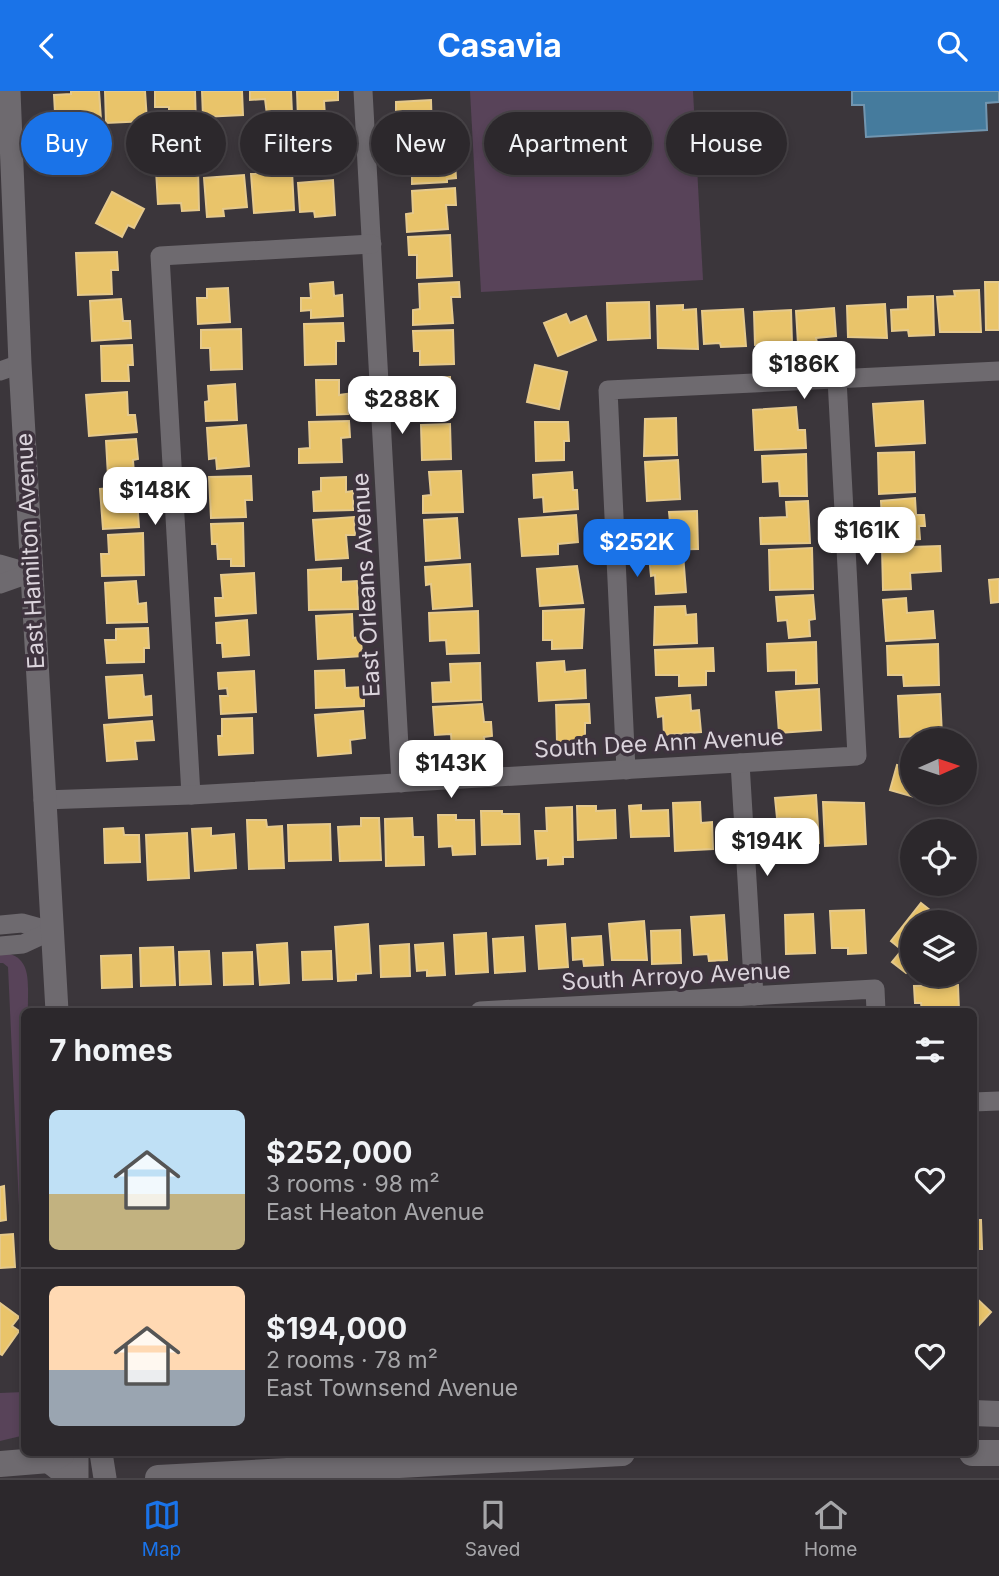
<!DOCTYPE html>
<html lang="en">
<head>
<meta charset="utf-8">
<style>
  body { margin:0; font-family:Inter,sans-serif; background:#383438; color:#f1f3f6; height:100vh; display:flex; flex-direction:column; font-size:26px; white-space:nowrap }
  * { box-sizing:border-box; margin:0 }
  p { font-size:23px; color:#a6a6a9 }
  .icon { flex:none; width:38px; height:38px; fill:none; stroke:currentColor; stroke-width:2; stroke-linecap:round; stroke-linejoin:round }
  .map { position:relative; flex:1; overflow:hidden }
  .side { position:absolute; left:21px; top:917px; width:956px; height:448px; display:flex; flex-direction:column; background:#2c282c; border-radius:10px; box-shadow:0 4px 10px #0003,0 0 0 2px #484448 }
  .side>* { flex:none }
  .banner { position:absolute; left:21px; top:21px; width:957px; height:63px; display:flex; gap:14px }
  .needle { width:46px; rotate:87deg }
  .buttons { position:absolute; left:900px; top:637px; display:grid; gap:14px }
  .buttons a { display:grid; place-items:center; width:77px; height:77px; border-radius:50%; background:#2c282c; box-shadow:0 4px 10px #0003,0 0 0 2px #484448; font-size:35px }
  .price { position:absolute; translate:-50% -60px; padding:0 16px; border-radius:14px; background:#fff; color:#222; font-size:23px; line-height:46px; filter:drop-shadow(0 2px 4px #0008) }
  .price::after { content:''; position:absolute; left:50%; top:42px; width:21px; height:16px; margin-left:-10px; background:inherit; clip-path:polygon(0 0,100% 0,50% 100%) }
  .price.current { background:#1a73e8; color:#fff }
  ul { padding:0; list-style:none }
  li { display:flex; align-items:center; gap:21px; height:175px; padding:0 28px }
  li+li { border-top:2px solid #484448 }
  li span { display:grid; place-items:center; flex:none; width:196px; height:140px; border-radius:10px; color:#555 }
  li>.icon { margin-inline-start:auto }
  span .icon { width:84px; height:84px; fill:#fffc; stroke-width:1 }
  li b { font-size:30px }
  h2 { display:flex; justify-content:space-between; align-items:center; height:84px; padding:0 28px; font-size:30px }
  .pill { padding:0 24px; border-radius:32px; background:#2c282c; box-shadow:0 4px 10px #0003,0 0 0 2px #484448; font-size:24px; line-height:63px }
  .pill.current { background:#1a73e8; color:#fff }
  header { display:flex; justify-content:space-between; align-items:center; height:91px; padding:0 28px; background:#1a73e8; color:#fff; font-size:32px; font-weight:700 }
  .tab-bar { display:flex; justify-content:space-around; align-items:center; height:98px; border-top:2px solid #484448; background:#2c282c; font-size:19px; color:#a6a6a9 }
  .tab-bar a { display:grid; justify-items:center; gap:4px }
  .tab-bar .current { color:#1a73e8 }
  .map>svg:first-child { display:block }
  .green { fill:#584359 }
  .homes { fill:#e9c46a; stroke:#e5c98c; stroke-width:2 }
  .public { fill:#457b9d; stroke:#7296b0; stroke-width:2 }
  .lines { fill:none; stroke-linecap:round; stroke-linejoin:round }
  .minor { stroke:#6e6a6f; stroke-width:19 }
  .tertiary { stroke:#6e6a6f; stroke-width:23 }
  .secondary { stroke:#6e6a6f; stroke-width:26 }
  .labels { text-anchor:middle; stroke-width:7; stroke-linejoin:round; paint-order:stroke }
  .street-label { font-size:23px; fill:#dbd4dc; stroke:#3e333e }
</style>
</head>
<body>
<header><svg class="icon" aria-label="back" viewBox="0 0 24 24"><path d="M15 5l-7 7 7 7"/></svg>Casavia<svg class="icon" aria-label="search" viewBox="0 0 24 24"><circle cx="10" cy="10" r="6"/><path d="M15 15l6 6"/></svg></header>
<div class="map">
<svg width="999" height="1387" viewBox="0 0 999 1387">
  <rect width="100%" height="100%" fill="#3b363b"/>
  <g class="green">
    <path d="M470,0H693L703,189L481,201Z"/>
    <path d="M6,862C34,867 27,897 28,920H24V1224L8,876L3,872H0V863Z"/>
    <path d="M24,1301V1335L21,1345L0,1350V1302Z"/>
  </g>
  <g class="homes">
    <path d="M71,0H99L102,43L76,44V38L56,39L54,4L71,3Z"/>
    <path d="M105,0H145L147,30L106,32Z"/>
    <path d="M155,0H195L196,35L169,36V16H155Z"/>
    <path d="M202,0H242L243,24L203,26Z"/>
    <path d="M250,0H291L292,22L267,24L265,8L250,9Z"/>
    <path d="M297,0H338V9L324,10L325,26L298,28Z"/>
    <path d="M431,9L432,45L402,46L401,24H396V11Z"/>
    <path d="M445,50L446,71H455L456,87L447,88V91L412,93V70H404L403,52Z"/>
    <path d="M198,77L199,119L182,120L181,112L158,113L156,79Z"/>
    <path d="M292,80L294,119L254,122L251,83Z"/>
    <path d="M244,84L247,116L223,118L224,125L207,126L204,87Z"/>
    <path d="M333,89L335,124L315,126L314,120L300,121L298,92Z"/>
    <path d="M455,97L456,114H446L448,138L407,141L406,123L413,122L412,100Z"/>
    <path d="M112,101L144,118L134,137L128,134L122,146L96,132Z"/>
    <path d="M450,144L452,185L417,187V164H409L408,146Z"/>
    <path d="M117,161L118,179H111L112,203L78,204L76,162Z"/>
    <path d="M333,191L334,205L342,204L343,225L311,227V219L301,220V207H311L310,193Z"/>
    <path d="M459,191L460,206H451L453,232L413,234V219L420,218L419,193Z"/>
    <path d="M985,191H999V239H986Z"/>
    <path d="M228,197L230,231L198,233L197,207H207V198Z"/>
    <path d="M979,199L981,241H940L937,206L955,205L954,200Z"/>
    <path d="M933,205L934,244L909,245L908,239L892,240L891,219L908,218V206Z"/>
    <path d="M121,208L123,230H130L131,247L92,250L90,210Z"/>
    <path d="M649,211L650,247L608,249L607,212Z"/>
    <path d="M885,213L887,247L848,246L847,215Z"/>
    <path d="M683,214V219L696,218L698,258L658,257L657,215Z"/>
    <path d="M834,217L836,245L816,247L817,252L798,253L796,220Z"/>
    <path d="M743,218L746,255L721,256L720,252L704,253L702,220Z"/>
    <path d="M791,219L792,252L755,254L754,221Z"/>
    <path d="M566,223L570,232L586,225L596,249L558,265L544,232Z"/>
    <path d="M343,232L344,250H336V273L305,274L304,233Z"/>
    <path d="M241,238L242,278L211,279L210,257H201V239Z"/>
    <path d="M453,239L454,273L420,274V260H414L413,240Z"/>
    <path d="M132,254L133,274H128L129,290H102L101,255Z"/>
    <path d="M535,274L567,281L559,318L527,311Z"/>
    <path d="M450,286L452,326L418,328L416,288Z"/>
    <path d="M316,289H339V304L347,303L348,323L317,324Z"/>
    <path d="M235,293L237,329L206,330L205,311L209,310L208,295Z"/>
    <path d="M127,301L128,324H135L137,341L89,345L86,304Z"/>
    <path d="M923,310L925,352L876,355L873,313Z"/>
    <path d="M796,316L798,339H805L806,357L755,359L753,319Z"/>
    <path d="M676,327L677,364L644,365L645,328Z"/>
    <path d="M349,330L350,346L341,347L342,371L299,372V358L310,357L309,331Z"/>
    <path d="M535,331H568L569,350H564V369L536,370Z"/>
    <path d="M450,333L451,368L422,369L421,334Z"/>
    <path d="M246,334L249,375L217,378L216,367L209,368L207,337Z"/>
    <path d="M136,348L138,368L133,369L134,383L108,385L106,350Z"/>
    <path d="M914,361L915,401L879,403L878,362Z"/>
    <path d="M806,363L807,405H780L779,390L763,391L762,365Z"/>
    <path d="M678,369L680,408L647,410L645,371Z"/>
    <path d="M461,380L463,421L423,422V405L431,404L429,381Z"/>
    <path d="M572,381L573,399H577L578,418L544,421L543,406L534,407L533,384Z"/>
    <path d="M251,385L252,409H245L246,426L211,427L209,386Z"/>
    <path d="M346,386V401L353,400V419L314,420L313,401L321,400V387Z"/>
    <path d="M136,395L139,436L103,438L100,398Z"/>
    <path d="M915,407L916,424H924L925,435H919L920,448L880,451L879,432H882L881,410Z"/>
    <path d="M808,410L810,452L761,453L760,427L787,426L786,411Z"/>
    <path d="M697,420L698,458L650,459V432L670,431L669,421Z"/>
    <path d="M576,424L578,451L558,453V463L522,465L519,428Z"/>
    <path d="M354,426L355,444H346L348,467L316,469L313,429Z"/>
    <path d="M457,427L460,467L426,470L424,429Z"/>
    <path d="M243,432L244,475H231V468H218L217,453H212L211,433Z"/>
    <path d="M143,442L144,484L102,485L101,463H109L108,444Z"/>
    <path d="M940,455L941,480L910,482L911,498L883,499L882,457Z"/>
    <path d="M812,457L813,498L770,499L769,459Z"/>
    <path d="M683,463L686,501L656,503L655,484L651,485L649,465Z"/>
    <path d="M470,473L472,515L433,518L431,493L426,494L425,476Z"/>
    <path d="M577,475L583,512L540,515L537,478Z"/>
    <path d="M341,477V491L357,490L358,518L309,519L308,479Z"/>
    <path d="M254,482L256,522L216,525L215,507H223L221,484Z"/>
    <path d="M999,488V511L991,512L989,489Z"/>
    <path d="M136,490L138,513L146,512L147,531L107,532L105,492Z"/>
    <path d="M813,504L815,528L809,529L810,545L789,547L787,529L778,530L776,506Z"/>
    <path d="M906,507L907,522L933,520L935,547L886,550L883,509Z"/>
    <path d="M685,515L686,524L696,523L697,552L654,554L655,516Z"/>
    <path d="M584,518L582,557L552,558V549H543V520Z"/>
    <path d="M478,520L479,562L447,563L446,549L430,550L429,522Z"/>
    <path d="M352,523L353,547L361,546L362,565L318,568L316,525Z"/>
    <path d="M247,529L249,564L223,566L222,552H217L216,532Z"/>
    <path d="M148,537L149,557H144V571L107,572L105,549H116V538Z"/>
    <path d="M816,551L817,592L796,593V579L768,580L767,553Z"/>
    <path d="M938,553L939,594L904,595L903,584H888L887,555Z"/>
    <path d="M713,557L714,580H706V594L679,595V584H656L655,559Z"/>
    <path d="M564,570L565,581L585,579L586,607L539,610L537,572Z"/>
    <path d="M480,572L481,609L433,611L432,592L451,591L450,573Z"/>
    <path d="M344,579L345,597L364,596V615L316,617L315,580Z"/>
    <path d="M254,580L256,621L221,623L220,605H228L227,597L219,598L218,582Z"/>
    <path d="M142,584L144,606L151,605L152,624L109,627L106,586Z"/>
    <path d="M819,598L821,639L779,642L776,601Z"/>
    <path d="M940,603L942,644L900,646L898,605Z"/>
    <path d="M690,604L691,620L699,619L701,641L664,644L663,625L658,626L656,607Z"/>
    <path d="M482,613L484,631H491L492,645L484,646L485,656L452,658L451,643L435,644L433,616Z"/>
    <path d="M589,613L590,632H585V651H557L556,614Z"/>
    <path d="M363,620L365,647L350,649L351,662L318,665L315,624Z"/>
    <path d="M252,627L253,662L219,664L218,645H222V628Z"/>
    <path d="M152,630L154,649L135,650L137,668L107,670L104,634Z"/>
    <path d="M908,661L912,662V702H942L939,713L890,699L897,674L904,676Z"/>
    <path d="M816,704L819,752L792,755L790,727H777L775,707Z"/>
    <path d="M700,711L701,732L712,731L713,758L675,760L673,712Z"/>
    <path d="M823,711L864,712L866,753L825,755Z"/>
    <path d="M641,714V720L668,719L669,745L631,746L629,715Z"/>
    <path d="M577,715H596V720L615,719L616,747L578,749Z"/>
    <path d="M572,716L573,766H563V773L548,774V767L537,768L535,740H547L546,717Z"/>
    <path d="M481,720H502V723H519L520,753L482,754Z"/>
    <path d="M438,724H456V729H474L475,763L453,764L452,755L439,756Z"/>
    <path d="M361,727H379L381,769L340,770L338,736L361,735Z"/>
    <path d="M412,727L413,746H423L424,774L386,775L385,728Z"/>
    <path d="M247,729H266L267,736L282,735L284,777L249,778Z"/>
    <path d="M330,733L331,769L289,770L288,734Z"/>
    <path d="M123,737L124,744H139L140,771L105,772L104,738Z"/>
    <path d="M211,737V745L234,743L236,777L195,780L192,738Z"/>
    <path d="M187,742L189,787L148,789L146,744Z"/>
    <path d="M921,812L945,831H912V876L906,882L892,871L902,859L891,850Z"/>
    <path d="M864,819L866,862L848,863V857H832L830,820Z"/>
    <path d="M813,823L815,862L786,863L785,824Z"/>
    <path d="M724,824L727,869L709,870L708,863L694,864L691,826Z"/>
    <path d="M644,830L647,869H612L609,833Z"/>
    <path d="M368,833L371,882L356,883V889L338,890L335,836Z"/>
    <path d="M565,833L568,876L539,878L536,835Z"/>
    <path d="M680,839L681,872L652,873L651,840Z"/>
    <path d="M486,842L488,881L456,883L454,844Z"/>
    <path d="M601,845L603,874L584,875L583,868L573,869L572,847Z"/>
    <path d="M523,846L525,880L495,882L493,848Z"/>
    <path d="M287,852L289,892L260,894L257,854Z"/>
    <path d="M443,852L445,884L427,885V879L417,880L415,854Z"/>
    <path d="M409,853L410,885L381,886L380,855Z"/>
    <path d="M173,856L175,894L141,895L140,857Z"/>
    <path d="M209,860L211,893L180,894L179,861Z"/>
    <path d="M331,860L332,888L303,889L302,861Z"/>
    <path d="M252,861L253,893L224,894L223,862Z"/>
    <path d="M131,864L132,896L102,897L101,865Z"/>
    <path d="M958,894L959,920H922L921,912H915L914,895Z"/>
    <path d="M4,1095L6,1129L0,1130V1096Z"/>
    <path d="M973,1129H981L982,1158H973Z"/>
    <path d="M13,1143L15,1176L0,1177V1144Z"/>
    <path d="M973,1204L991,1221L979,1234L973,1229Z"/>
    <path d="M0,1212L19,1226L12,1235L19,1240L2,1264L0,1263Z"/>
  </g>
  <path class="public" d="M852,0H999V11L986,12L987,39L866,46L864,14H852Z"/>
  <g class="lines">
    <g class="minor">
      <path d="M363,0L401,692"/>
      <path d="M0,280L20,273"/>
      <path d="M0,473L31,482"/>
      <path d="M0,493L31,482"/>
      <path d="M740,672L754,905"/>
      <path d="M626,679L608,299L999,280"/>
      <path d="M191,704L160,165L372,153"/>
      <path d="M43,709L191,704L857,665L837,288"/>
      <path d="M0,834L22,832L51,840"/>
      <path d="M0,855L23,853L51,840"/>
      <path d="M480,920L875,898L876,920"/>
      <path d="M973,1011L999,1010"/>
    </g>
    <g class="tertiary">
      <path d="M9,0L20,273L57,920"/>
      <path d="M77,1362V1387"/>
      <path d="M101,1362L105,1387"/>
    </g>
    <g class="secondary">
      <path d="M973,1322L999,1323"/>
      <path d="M972,1362H999"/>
      <path d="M49,1369L72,1387"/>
      <path d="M0,1373L49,1369L62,1362"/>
      <path d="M158,1387L622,1362"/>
    </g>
  </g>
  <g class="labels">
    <g class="street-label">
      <text transform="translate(30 460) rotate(-93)" y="8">East Hamilton Avenue</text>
      <text transform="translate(366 494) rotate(-93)" y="8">East Orleans Avenue</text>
      <text transform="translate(659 652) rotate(-3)" y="8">South Dee Ann Avenue</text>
      <text transform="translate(676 885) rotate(-3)" y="8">South Arroyo Avenue</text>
    </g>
  </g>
</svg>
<div class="buttons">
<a><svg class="needle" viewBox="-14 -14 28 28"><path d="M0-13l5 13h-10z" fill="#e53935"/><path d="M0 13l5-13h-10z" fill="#a6a6a9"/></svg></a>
<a><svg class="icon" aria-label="locate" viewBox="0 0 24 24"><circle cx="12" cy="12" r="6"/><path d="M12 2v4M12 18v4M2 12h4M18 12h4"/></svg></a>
<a><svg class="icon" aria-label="layers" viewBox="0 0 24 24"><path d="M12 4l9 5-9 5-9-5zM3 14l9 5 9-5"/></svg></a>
</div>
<b class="price" style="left:804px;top:310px">$186K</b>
<b class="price" style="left:402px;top:345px">$288K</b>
<b class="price" style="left:155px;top:436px">$148K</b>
<b class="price" style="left:867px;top:476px">$161K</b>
<b class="price current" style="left:637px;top:488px">$252K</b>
<b class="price" style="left:451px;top:709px">$143K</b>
<b class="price" style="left:767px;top:787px">$194K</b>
<div class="banner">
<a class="pill current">Buy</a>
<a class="pill">Rent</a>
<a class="pill">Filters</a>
<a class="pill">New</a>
<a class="pill">Apartment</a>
<a class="pill">House</a>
</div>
<section class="side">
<h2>7 homes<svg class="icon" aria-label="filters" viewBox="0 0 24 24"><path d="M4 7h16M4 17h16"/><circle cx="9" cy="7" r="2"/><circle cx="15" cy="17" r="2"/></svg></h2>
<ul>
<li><span style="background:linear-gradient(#bfe0f5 60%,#c2b280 0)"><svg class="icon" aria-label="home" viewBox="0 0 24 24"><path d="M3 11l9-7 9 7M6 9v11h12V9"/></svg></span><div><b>$252,000</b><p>3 rooms · 98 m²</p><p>East Heaton Avenue</p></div><svg class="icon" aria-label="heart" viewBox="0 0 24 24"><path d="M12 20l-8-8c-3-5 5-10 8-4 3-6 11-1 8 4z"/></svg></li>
<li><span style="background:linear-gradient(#ffd9b3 60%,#9aa5b1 0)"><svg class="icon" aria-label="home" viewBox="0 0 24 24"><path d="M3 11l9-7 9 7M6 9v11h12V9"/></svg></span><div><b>$194,000</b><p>2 rooms · 78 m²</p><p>East Townsend Avenue</p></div><svg class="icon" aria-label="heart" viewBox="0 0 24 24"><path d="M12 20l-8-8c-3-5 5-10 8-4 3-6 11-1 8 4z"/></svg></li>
</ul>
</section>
</div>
<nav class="tab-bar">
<a class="current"><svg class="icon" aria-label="map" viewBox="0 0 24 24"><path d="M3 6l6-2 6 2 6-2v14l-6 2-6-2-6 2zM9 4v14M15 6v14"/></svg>Map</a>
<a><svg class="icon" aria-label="saved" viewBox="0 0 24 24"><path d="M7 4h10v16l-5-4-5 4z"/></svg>Saved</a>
<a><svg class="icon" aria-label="home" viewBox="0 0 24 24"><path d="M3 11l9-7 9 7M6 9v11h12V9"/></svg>Home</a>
</nav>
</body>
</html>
